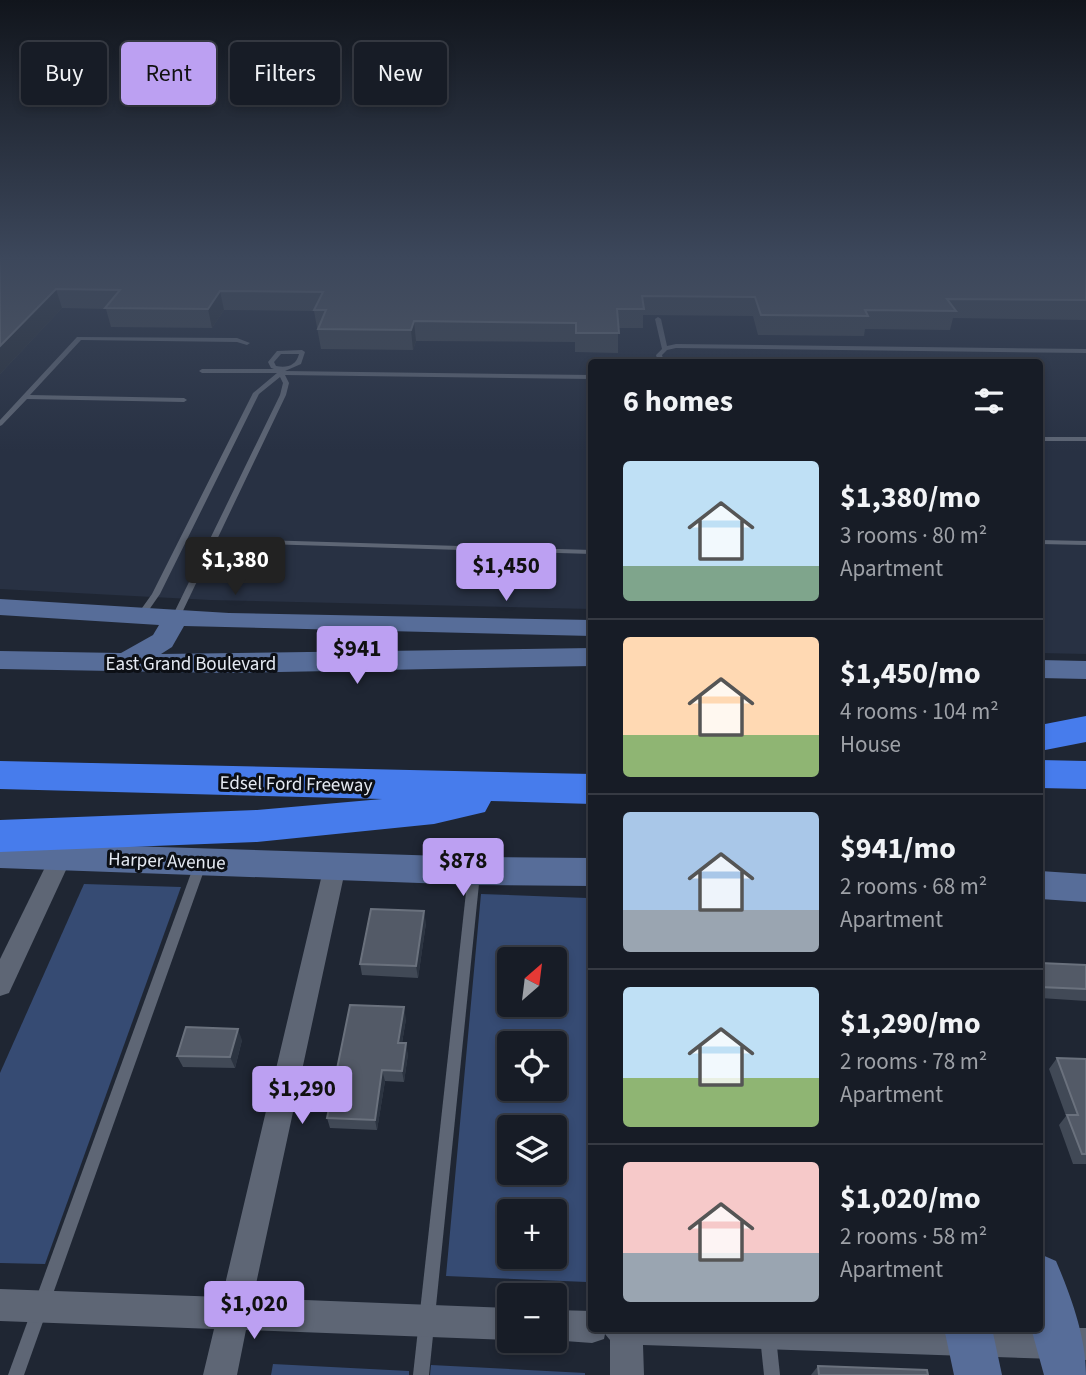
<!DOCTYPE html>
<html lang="en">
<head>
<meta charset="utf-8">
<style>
  body { margin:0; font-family:"Source Sans 3",sans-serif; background:#242932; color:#f1f3f6; height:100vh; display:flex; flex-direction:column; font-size:26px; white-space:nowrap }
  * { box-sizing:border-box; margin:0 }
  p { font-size:23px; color:#9ea1a7 }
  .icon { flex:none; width:38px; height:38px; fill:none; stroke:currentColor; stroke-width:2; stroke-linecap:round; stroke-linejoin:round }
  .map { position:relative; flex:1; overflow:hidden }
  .side { position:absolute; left:588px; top:359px; width:455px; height:973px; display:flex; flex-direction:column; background:#171c26; border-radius:7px; box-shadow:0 4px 10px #0003,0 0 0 2px #363a43 }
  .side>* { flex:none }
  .hud { position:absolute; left:21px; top:42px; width:462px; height:63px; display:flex; gap:14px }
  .needle { width:46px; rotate:28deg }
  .fabs { position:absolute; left:497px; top:947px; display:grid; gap:14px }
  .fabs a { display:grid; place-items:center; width:70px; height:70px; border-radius:7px; background:#171c26; box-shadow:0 4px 10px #0003,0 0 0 2px #363a43; font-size:35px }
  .price { position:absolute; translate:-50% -60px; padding:0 16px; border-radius:7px; background:#bca0f2; color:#111; font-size:23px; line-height:46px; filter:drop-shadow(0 2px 4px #0008) }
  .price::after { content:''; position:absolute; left:50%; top:42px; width:21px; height:16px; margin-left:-10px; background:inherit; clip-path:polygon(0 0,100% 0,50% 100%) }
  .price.active { background:#222; color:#fff }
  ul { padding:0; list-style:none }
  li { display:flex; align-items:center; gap:21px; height:175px; padding:0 35px }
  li+li { border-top:2px solid #363a43 }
  li span { display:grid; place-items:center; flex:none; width:196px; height:140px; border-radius:7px; color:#555 }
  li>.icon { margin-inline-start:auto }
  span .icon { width:84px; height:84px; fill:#fffc; stroke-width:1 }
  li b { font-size:30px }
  h2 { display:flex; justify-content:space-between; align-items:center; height:84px; padding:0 35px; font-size:30px }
  .pill { padding:0 24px; border-radius:7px; background:#171c26; box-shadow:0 4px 10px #0003,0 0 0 2px #363a43; font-size:24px; line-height:63px }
  .pill.active { background:#bca0f2; color:#111 }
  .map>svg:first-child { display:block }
  .built { fill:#283143 }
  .green { fill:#364b73; fill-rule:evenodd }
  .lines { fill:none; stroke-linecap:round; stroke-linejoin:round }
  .lane { fill:#5e6675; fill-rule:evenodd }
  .street { fill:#5e6675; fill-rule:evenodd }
  .secondary { fill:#576d99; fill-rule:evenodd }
  .highway { fill:#477cec; fill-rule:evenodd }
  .wall { fill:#414956 }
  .shaded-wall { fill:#2c3441 }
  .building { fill:#535a67; stroke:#6a717d; stroke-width:2 }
  .labels { text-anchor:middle; stroke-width:6; stroke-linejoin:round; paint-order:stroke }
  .street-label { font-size:19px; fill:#e5eaf3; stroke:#0c0f15 }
</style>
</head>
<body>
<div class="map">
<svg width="1086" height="1375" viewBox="0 0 1086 1375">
  <rect width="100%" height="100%" fill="#1f2633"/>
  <path class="built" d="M0,259H1086V654L1040,653V362H592L591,609L210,600L0,589Z"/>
  <g class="green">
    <path d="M84,884L181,887L45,1264L0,1263V1073Z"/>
    <path d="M481,894L587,898V1282L446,1276ZM555,959V1004H509V959ZM555,1043V1088H509V1043ZM555,1127V1172H509V1127ZM555,1211V1256H509V1211Z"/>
    <path d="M273,1364L409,1371V1375H271Z"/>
    <path d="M431,1365L585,1373V1375H430Z"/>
  </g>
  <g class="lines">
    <g class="lane">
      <path d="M658,317L661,319L667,346L676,344L1086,349V353L676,348L667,350L662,355L664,362H658L656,355L662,349L655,319Z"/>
      <path d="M77,337L237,338L250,343L247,345L237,342L81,340L30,395L184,398L187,400L184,402L27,399L2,425L0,426V420Z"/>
      <path d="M302,350L305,352L301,364L285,371L592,375V379L285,375L289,383L286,395L180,617L176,620L173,619L172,617L280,395L283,383L280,377L259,394L160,594L144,617H138L137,615L152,594L253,393L277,373H202L199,371L202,369H274L271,368L268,362L277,351ZM281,354H299C296,366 287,368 276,366L274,362Z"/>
      <rect x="1040" y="437" width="46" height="4"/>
      <path d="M261,540L592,550V554L264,544H261Z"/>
      <path d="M1040,540L1086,541V545L1040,544Z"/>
      <path d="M200,860L204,862L206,865L24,1375H8L194,865L196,862Z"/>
      <path d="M474,869L478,871L480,874L429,1375H413L468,874L470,871Z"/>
      <path d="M768,1329L774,1331L776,1337L780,1375H764L760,1337L762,1331Z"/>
    </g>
    <g class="street">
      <path d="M61,848L69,851L72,857L9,993L0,996V959L53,851Z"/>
      <path d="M335,857L343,859L346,866L253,1298L509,1308V1340L246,1330L237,1375H203L214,1329L0,1321V1289L222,1297L324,866L327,859Z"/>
      <path d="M555,1310L592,1311V1328H1086V1360L643,1345L644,1375H610V1340L605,1334L604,1339L592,1343L551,1340H555Z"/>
    </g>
    <g class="secondary">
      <path d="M0,599L229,613L592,620V636L184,626L172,647L161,654L592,648V666L227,673L0,669V651L121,653L153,635L159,625L0,615Z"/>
      <path d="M1040,660L1086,661V679L1040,678Z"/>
      <path d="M0,842L475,857L592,858V886L475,885L0,868Z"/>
      <path d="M1040,871L1086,874V902L1040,899Z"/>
      <path d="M1040,1254L1056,1261C1071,1296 1086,1337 1086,1375H1044L1031,1328H1040Z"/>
      <path d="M944,1328H992L1002,1375H954Z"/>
    </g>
    <g class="highway">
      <path d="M1086,716V742L1040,751V725Z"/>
      <path d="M1040,760L1086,761V789L1040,788Z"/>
      <path d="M0,761L592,774V804L491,801L485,812L434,824L257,842L0,852V820L257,810L382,799L0,789Z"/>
    </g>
  </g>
  <g class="wall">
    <path d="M0,258H1086V320L953,318L950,330L865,329L864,336L758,335L753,316L643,315V328H618V353L575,352V342L416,341L413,350L321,349L314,311L224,310L212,328L111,327L106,309L62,308L0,374Z"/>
    <path d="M426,923L418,978L362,975L360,964Z"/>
    <path d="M1040,963L1086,965V1001L1040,998Z"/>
    <path d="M406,1019L402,1043L408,1054L404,1082L385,1081L377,1130L330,1128L327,1118Z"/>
    <path d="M242,1040L235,1068L183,1067L177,1056Z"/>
    <path d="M1057,1058L1086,1059V1164H1073L1059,1125L1066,1116L1049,1069Z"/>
    <path d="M818,1366L928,1375H811Z"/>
  </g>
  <g class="shaded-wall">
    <path d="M56,289L62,308L0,374V346Z"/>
    <path d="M220,291L224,310L212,328L208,309Z"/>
    <path d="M414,321L416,341L413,350L411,330Z"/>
    <path d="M424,911L426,923L418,978L416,966Z"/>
    <path d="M404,1007L406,1019L400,1054L398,1043Z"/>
    <path d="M238,1029L242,1040L235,1068L230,1057Z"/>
    <path d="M406,1043L408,1054L404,1082L402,1071Z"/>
    <path d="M382,1070L385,1081L377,1130L375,1120Z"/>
  </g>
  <g class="building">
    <path d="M0,258H1086V300L947,299L956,311L865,310L868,316L761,315L755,297L642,296L644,309H617L619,333H576V323L414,321L411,330L318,329L326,310H314L323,292L220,291L208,309L105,308L120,290L56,289L0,346Z"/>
    <path d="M371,909L424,911L416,966L360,964Z"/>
    <path d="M1040,963L1086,965V989L1040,987Z"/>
    <path d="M350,1005L404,1007L398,1043H406L402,1071L382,1070L375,1120L327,1118Z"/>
    <path d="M186,1027L238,1029L230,1057L177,1056Z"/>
    <path d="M1057,1058L1086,1059V1154H1082L1067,1115H1078Z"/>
    <path d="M818,1366L927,1370L928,1375H819Z"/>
  </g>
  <linearGradient id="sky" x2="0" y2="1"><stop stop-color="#11151c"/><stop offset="0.57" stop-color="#3c475b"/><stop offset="1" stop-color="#3c475b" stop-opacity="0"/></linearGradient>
  <rect width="1086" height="451" fill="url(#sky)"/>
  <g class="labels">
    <g class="street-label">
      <text x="191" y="670">East Grand Boulevard</text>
      <text transform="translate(296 783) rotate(1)" y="7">Edsel Ford Freeway</text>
      <text transform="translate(167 860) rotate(2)" y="7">Harper Avenue</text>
    </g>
  </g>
</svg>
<div class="fabs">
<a><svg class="needle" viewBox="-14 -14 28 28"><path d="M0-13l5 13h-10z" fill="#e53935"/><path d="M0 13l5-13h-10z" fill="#9ea1a7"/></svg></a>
<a><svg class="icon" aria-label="locate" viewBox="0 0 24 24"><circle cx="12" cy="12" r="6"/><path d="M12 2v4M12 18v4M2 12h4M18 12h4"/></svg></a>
<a><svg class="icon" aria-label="layers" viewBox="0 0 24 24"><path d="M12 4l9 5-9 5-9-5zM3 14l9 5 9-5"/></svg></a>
<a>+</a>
<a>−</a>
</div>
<b class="price active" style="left:235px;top:597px">$1,380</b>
<b class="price" style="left:506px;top:603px">$1,450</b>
<b class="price" style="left:357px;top:686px">$941</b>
<b class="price" style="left:463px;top:898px">$878</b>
<b class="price" style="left:302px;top:1126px">$1,290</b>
<b class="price" style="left:254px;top:1341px">$1,020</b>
<div class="hud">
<a class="pill">Buy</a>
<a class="pill active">Rent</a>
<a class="pill">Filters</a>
<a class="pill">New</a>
</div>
<section class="side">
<h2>6 homes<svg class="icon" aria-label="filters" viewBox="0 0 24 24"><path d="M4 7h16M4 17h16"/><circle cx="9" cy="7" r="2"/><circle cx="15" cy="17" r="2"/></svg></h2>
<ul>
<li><span style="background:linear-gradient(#bfe0f5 75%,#7fa58c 0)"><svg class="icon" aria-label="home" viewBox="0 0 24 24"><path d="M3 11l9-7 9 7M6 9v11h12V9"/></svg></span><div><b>$1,380/mo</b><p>3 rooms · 80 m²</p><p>Apartment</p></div></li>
<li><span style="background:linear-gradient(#ffd9b3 70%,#8fb573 0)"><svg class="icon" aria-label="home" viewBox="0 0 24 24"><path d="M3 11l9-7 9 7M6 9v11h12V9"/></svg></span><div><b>$1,450/mo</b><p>4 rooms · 104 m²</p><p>House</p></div></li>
<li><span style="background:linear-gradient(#a9c7e8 70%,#9aa5b1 0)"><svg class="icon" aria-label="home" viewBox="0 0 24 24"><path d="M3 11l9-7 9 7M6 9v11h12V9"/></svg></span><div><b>$941/mo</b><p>2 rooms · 68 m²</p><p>Apartment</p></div></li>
<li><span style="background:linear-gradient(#bfe0f5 65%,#8fb573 0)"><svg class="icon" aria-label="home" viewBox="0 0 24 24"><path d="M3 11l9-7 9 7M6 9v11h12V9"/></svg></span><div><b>$1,290/mo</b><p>2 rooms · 78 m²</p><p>Apartment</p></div></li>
<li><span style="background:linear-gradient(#f6c9c9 65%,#9aa5b1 0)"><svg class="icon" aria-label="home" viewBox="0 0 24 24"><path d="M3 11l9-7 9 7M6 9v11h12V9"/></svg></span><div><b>$1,020/mo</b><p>2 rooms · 58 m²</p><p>Apartment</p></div></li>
</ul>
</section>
</div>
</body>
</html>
